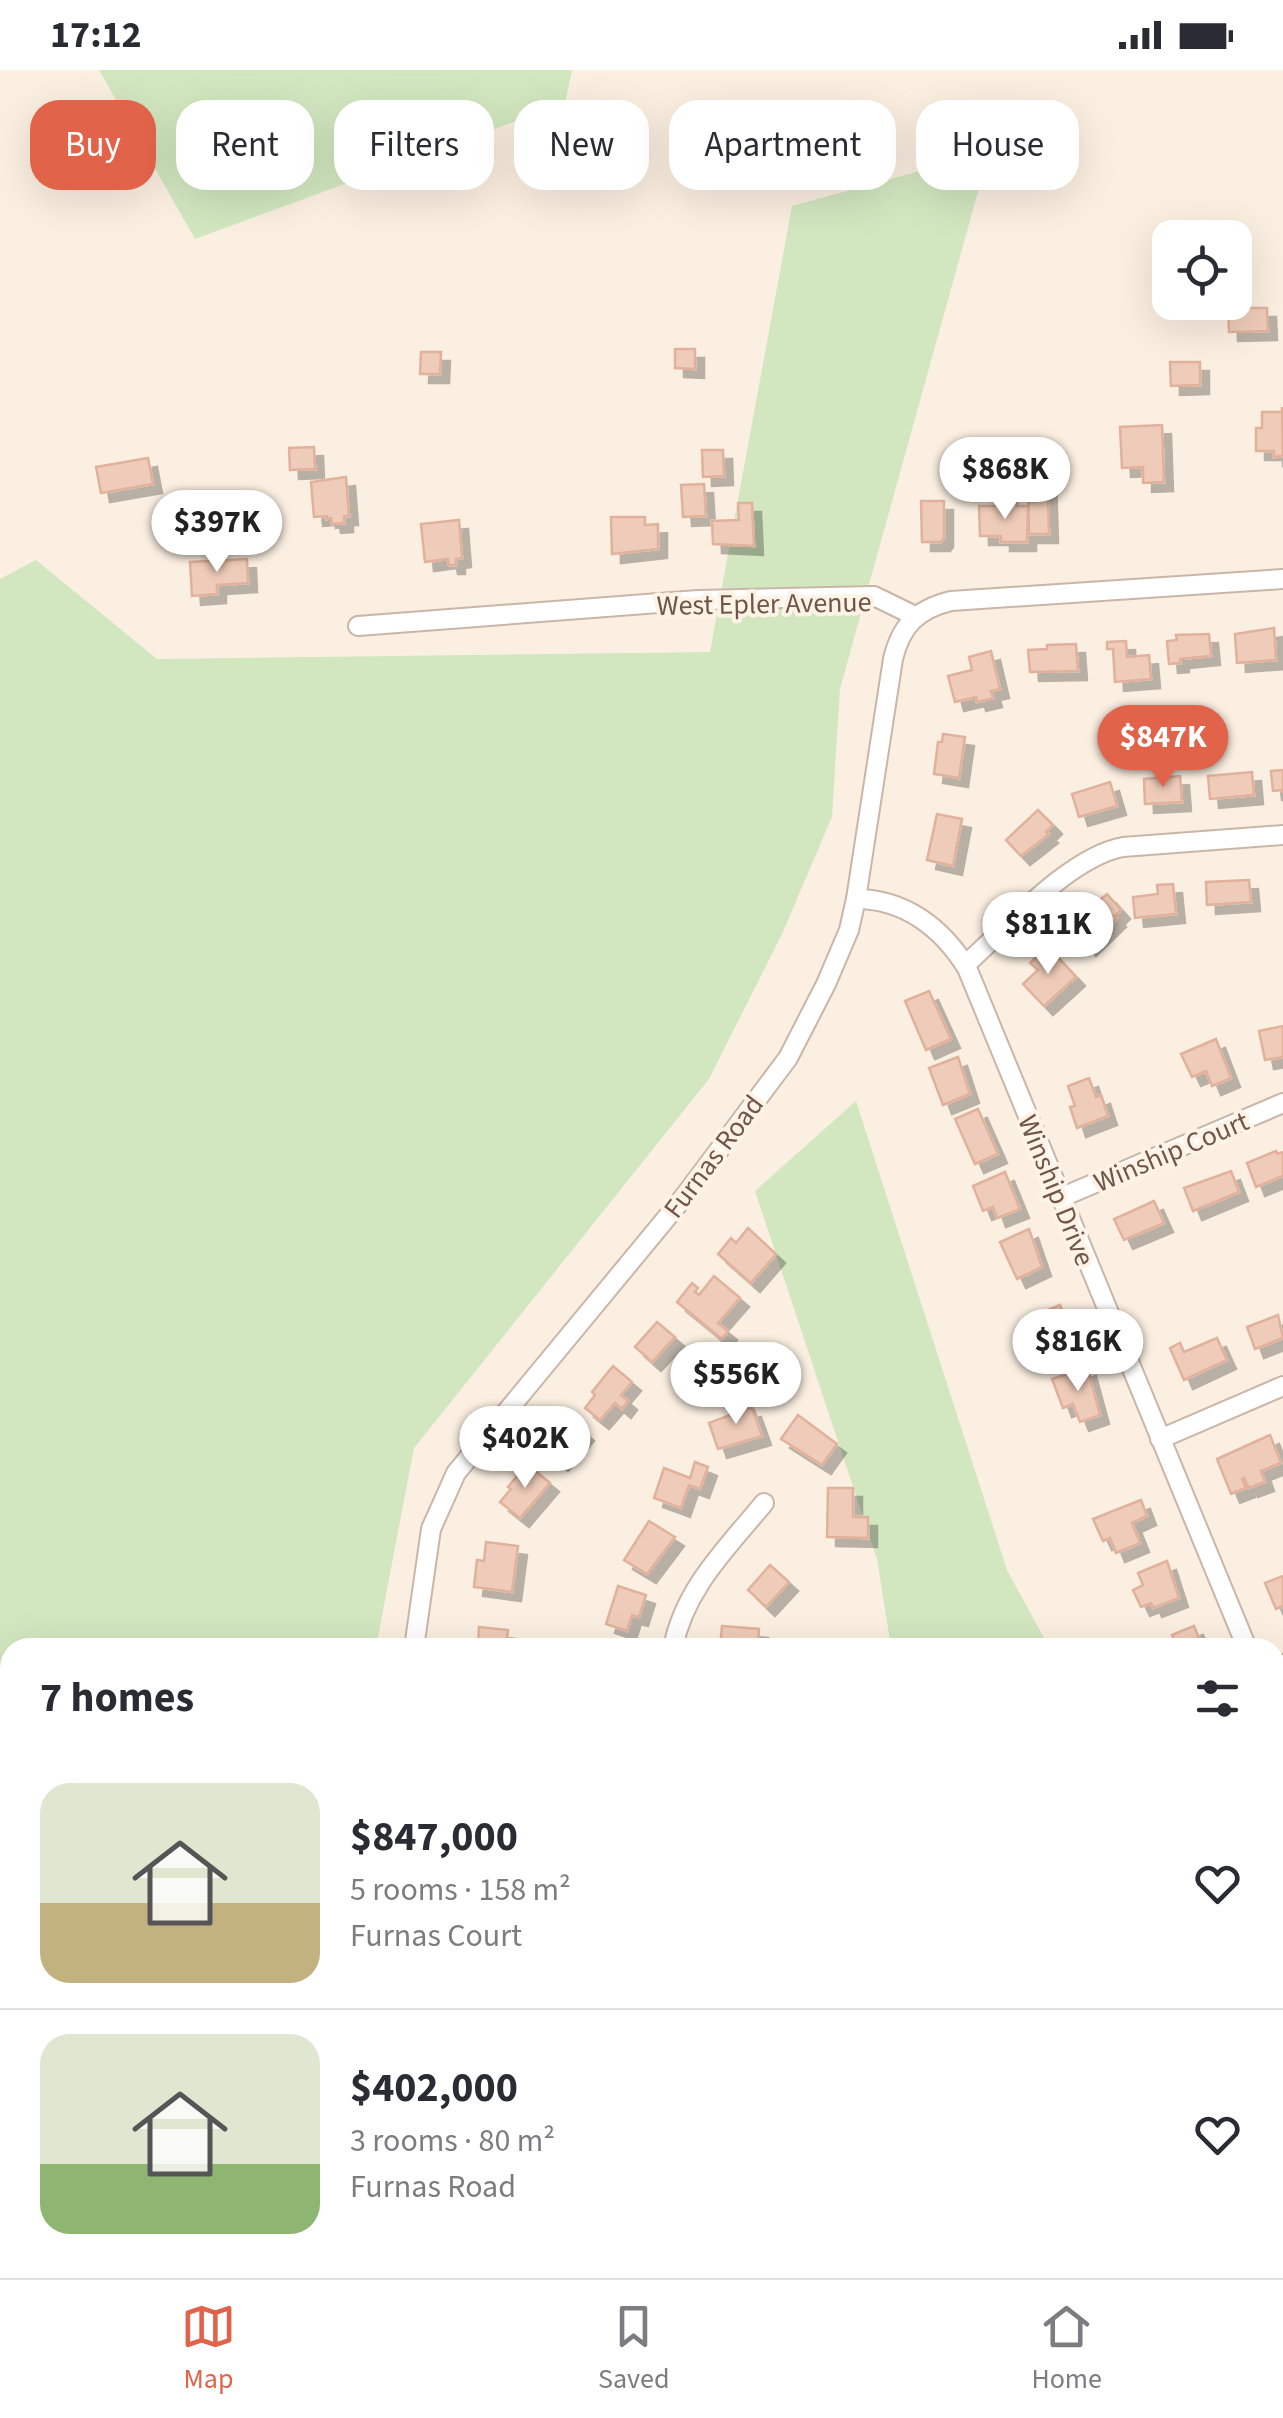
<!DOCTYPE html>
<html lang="en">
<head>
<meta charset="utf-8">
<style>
  body { margin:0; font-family:"Source Sans 3",sans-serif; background:#f2f2f3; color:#2b2b33; height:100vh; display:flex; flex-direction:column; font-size:38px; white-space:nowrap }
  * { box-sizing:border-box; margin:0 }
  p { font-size:32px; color:#7c7c81 }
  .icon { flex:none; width:55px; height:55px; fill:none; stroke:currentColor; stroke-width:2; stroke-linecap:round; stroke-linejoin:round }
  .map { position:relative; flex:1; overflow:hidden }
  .side { position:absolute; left:0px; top:1568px; width:1285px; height:642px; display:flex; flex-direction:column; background:#fff; border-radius:30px 30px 0 0; box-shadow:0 10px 40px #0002 }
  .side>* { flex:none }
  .hud { position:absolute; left:30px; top:30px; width:1225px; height:90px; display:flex; gap:20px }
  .tools { position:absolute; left:1152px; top:150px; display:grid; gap:20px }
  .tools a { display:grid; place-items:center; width:100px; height:100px; border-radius:20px; background:#fff; box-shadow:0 10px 40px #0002; font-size:50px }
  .price { position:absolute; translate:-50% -85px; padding:0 22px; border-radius:35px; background:#fff; color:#222; font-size:32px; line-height:65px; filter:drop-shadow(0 2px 5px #0008) }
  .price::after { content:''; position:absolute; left:50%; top:60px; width:30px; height:22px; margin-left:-15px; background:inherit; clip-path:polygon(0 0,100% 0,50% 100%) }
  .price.on { background:#e0634a; color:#fff }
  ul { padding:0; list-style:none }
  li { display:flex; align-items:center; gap:30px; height:250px; padding:0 40px }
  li+li { border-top:2px solid #e1e1e2 }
  li span { display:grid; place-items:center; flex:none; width:280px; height:200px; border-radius:30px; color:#555 }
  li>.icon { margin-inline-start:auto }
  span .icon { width:120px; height:120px; fill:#fffc; stroke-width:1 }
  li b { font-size:42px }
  h2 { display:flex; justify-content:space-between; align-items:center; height:120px; padding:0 40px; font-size:42px }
  .chip { padding:0 35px; border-radius:30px; background:#fff; box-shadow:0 10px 40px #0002; font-size:35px; line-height:90px }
  .chip.on { background:#e0634a; color:#fff }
  .status { display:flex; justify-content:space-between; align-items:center; height:70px; padding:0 50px; background:#fff; direction:ltr }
  .status svg { height:28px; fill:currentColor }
  .tabs { display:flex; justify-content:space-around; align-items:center; height:140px; border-top:2px solid #e1e1e2; background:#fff; font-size:28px; color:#7c7c81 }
  .tabs a { display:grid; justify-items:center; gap:5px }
  .tabs .on { color:#e0634a }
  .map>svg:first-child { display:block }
  .green { fill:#d2e7c0 }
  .building { fill:#efccb9; stroke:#e1b19b; stroke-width:2.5; filter:url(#shadow) }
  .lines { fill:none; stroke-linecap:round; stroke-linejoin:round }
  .minor-casing { stroke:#cab6a8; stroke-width:22 }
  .minor { stroke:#fff; stroke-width:18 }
  .labels { text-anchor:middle; stroke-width:8; stroke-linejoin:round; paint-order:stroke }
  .street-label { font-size:28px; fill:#705549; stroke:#fef3e6 }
</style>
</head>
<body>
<div class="status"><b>17:12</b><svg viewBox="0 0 49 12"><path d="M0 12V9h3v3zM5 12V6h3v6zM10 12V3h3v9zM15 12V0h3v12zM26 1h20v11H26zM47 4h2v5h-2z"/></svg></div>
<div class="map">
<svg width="1283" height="2208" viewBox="0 0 1283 2208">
  <defs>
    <filter id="shadow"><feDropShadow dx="9" dy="9" stdDeviation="0" flood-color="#0004"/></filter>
  </defs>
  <rect width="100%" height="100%" fill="#fbefe1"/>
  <g class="green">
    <path d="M99,0H572L565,33L195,169Z"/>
    <path d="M989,82L840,619L832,747L782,864L709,1009L414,1378L376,1577L10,1578V1638H0V509L36,490L157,589L710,582L792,136Z"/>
    <path d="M856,1031L1007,1500L1049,1577H891L877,1489L755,1121Z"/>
    <path d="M1275,1942L1283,1948V2208H1252L1255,2200H1275Z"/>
    <path d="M496,2200H892L891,2208H493Z"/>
  </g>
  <g class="building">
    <path d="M1228,238H1267L1268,261L1229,262Z"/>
    <path d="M675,279H695V299L675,298Z"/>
    <path d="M421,282H441L440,304H420Z"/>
    <path d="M1170,292H1200V315L1171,316Z"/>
    <path d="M1282,337L1283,386L1274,387V381H1256V358H1262V342H1282Z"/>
    <path d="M1162,355L1164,412L1143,413V397L1122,398L1120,357Z"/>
    <path d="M314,377L315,399L290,400L289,378Z"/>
    <path d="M702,380H723L724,406L703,407Z"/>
    <path d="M148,388L153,414L101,423L96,397Z"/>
    <path d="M1047,400L1049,464H1029L1028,401Z"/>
    <path d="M346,407L349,446H344V453L332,454L331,448L327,449V446L314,447L311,412Z"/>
    <path d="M704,414L706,446L683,447L681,415Z"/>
    <path d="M921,431H944V468L941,472H922Z"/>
    <path d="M1002,431H1017V436H1028L1027,472H1001V466H980L979,436H1002Z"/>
    <path d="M738,433H752L754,476L713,474L712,451L739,450Z"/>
    <path d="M611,447H645V455L658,454V479L612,484Z"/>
    <path d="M459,450L462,488L456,489V495H449L448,489L425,492L421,454Z"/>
    <path d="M238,451L245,467L235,471L228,456Z"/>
    <path d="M247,489L248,513L217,515V524L192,526L190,492Z"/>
    <path d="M1274,558L1276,590L1237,593L1235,564Z"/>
    <path d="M1209,564L1211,586L1180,589V593L1169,594L1167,571L1177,570L1176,565Z"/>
    <path d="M1126,571L1127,587L1149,585L1151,609L1115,612L1113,579H1107V572Z"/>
    <path d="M1076,574L1078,601L1030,602L1028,580L1047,579V575Z"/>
    <path d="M991,581L1000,619L991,621L993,628L977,632L976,627L955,632L948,606L972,600L969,587Z"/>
    <path d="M943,664L965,667L959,708L934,704L938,672H942Z"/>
    <path d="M1283,700V723V720L1273,721L1271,701Z"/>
    <path d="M1252,702L1254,725L1210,729L1208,706Z"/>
    <path d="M1180,706L1182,732L1145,734L1144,709Z"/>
    <path d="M1110,712L1117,736L1079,747L1072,724Z"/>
    <path d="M1038,740L1053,755L1046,762L1049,764L1021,786L1006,770Z"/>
    <path d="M937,744L962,749L953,796L927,790Z"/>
    <path d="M1249,810L1251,832L1207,835L1206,812Z"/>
    <path d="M1173,814L1176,844L1135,848L1133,827L1158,824L1157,815Z"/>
    <path d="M1107,824L1121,840L1115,846L1117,848L1087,877L1069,856Z"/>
    <path d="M1048,877L1076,907L1044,936L1023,914L1038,900L1030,893Z"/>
    <path d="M929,921L951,969L926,980L905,931Z"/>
    <path d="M1283,956V987L1265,990L1259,961Z"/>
    <path d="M1216,969L1231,1008L1212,1016L1206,1001L1192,1007L1181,984Z"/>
    <path d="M958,987L970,1024L943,1035L929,998Z"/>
    <path d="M1089,1008L1096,1027L1101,1025L1108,1046L1077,1058L1070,1037L1075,1036L1068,1016Z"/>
    <path d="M978,1039L998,1084L975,1094L955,1049Z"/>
    <path d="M1276,1081L1277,1084L1283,1082V1106L1256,1117L1247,1093Z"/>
    <path d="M1231,1101L1239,1122L1193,1141L1184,1118Z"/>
    <path d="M1005,1102L1020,1139L997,1148L993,1137L983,1141L973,1116Z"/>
    <path d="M1154,1131L1164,1153L1124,1170L1114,1149Z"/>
    <path d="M748,1158L776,1184L751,1213L718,1184L731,1168L736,1173Z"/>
    <path d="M1029,1159L1042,1197L1017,1209L1000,1172Z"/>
    <path d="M714,1206L740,1228L718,1253L728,1261L722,1269L677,1232L692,1213L698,1218L695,1222L699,1225Z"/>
    <path d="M1060,1235L1073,1272L1046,1283L1031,1247Z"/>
    <path d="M1278,1245L1283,1268L1255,1279L1247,1257Z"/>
    <path d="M657,1252L675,1267L652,1292L635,1277Z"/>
    <path d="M1217,1268L1227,1290L1184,1310L1170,1278L1180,1273L1184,1282Z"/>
    <path d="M613,1296L632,1312L621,1325L628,1331L622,1339L615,1333L600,1350L585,1338L595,1325L592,1322Z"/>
    <path d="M1087,1297L1100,1345L1080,1352L1073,1334L1063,1338L1052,1309Z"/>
    <path d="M745,1331L748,1339L752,1338L762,1366L718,1379L709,1353L733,1344L730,1336Z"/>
    <path d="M798,1345L837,1374L822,1395L781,1369Z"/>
    <path d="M567,1347L585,1362L559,1392L542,1378Z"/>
    <path d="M1270,1365L1281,1393L1261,1401L1265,1412L1249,1418L1244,1408L1242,1409L1246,1418L1231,1424L1217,1389Z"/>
    <path d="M695,1392L708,1397L700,1419L689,1415L681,1438L654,1428L664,1398L690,1408Z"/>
    <path d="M527,1394L550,1413L520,1448L500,1432L511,1419L508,1417Z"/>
    <path d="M828,1418H853V1447H868V1468L827,1467Z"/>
    <path d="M1141,1430L1147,1446L1132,1453L1140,1473L1116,1483L1110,1468L1103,1471L1093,1449Z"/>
    <path d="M649,1451L675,1467L647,1504L624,1490Z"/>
    <path d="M486,1472L518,1476L512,1522L474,1517L477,1490L484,1491Z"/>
    <path d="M1167,1491L1179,1528L1153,1538L1151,1533L1141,1537L1133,1520L1143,1515L1138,1503Z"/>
    <path d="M770,1495L789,1512L766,1537L748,1520Z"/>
    <path d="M1283,1506V1536L1276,1539L1265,1513Z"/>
    <path d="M618,1516L646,1525L639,1547L632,1545L627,1561L606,1554Z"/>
    <path d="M722,1556L759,1559L758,1578H720Z"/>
    <path d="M1194,1556L1203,1578H1178L1172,1565Z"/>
    <path d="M479,1557L508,1560L506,1578H466V1574L478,1575Z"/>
    <rect x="0" y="1718" width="10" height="32"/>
    <path d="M0,1863L10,1865V1888L0,1886Z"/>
    <path d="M0,1982L10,1986L5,2011L0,2009Z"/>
    <path d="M9,2103L10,2104V2148L0,2144V2126Z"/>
    <rect x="1035" y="2200" width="24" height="7"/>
  </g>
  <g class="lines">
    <g class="minor-casing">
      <g id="minor">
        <path d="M358,556L698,530L874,526L915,546"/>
        <path d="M856,829C905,829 942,858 967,898L1247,1578"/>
        <path d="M965,895C1007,858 1069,787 1123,777L1283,765"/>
        <path d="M1060,1128L1283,1033"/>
        <path d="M1160,1369L1283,1316"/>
        <path d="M414,1578L431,1459L456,1403L683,1128L788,988L826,914L849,860L856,829L893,589C901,555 918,539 951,531L1283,509"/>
        <path d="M673,1578C684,1519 727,1478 764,1433"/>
        <path d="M1275,1597L1283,1594"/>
        <path d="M1275,1643L1283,1663"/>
        <path d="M0,1669H10"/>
        <path d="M0,1929L10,1933"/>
        <path d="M39,2208L42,2200"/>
        <path d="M339,2208L343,2200"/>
        <path d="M1102,2208L1104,2200"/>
      </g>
    </g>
    <use href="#minor" class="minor"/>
  </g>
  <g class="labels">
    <g class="street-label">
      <text transform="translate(764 533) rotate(-1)" y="10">West Epler Avenue</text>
      <text transform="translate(1171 1081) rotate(-23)" y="10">Winship Court</text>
      <text transform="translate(713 1086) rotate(-53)" y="10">Furnas Road</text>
      <text transform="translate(1057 1120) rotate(68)" y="10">Winship Drive</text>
    </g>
  </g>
</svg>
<div class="tools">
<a><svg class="icon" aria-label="locate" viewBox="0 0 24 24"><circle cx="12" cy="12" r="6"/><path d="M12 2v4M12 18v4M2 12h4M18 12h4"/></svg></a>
</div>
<b class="price" style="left:1005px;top:452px">$868K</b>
<b class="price" style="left:217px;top:505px">$397K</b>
<b class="price on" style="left:1163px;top:720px">$847K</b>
<b class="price" style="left:1048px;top:907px">$811K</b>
<b class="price" style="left:1078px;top:1324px">$816K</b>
<b class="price" style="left:736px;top:1357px">$556K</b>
<b class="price" style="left:525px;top:1421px">$402K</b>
<div class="hud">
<a class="chip on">Buy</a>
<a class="chip">Rent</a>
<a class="chip">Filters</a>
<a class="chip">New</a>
<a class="chip">Apartment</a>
<a class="chip">House</a>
</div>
<section class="side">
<h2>7 homes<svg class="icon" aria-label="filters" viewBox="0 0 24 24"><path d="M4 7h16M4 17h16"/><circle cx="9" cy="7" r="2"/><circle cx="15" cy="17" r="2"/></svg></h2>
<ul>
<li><span style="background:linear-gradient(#dfe7d0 60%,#c2b280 0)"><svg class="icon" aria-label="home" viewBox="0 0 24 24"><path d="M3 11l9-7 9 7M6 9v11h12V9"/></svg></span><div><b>$847,000</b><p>5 rooms · 158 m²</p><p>Furnas Court</p></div><svg class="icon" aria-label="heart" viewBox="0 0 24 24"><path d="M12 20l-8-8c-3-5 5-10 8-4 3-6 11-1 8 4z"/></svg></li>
<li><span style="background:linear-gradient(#dfe7d0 65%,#8fb573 0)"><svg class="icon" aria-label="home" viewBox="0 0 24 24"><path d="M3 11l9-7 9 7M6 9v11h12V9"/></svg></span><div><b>$402,000</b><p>3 rooms · 80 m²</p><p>Furnas Road</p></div><svg class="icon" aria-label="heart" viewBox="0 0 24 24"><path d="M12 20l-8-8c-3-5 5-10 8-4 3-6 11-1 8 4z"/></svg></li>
</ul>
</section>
</div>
<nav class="tabs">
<a class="on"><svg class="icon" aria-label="map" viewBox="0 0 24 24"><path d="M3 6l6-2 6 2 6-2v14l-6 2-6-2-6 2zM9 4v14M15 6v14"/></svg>Map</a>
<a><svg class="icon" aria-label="saved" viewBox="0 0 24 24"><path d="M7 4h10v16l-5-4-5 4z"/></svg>Saved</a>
<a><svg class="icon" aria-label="home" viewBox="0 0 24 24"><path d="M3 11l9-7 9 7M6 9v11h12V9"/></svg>Home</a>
</nav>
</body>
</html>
